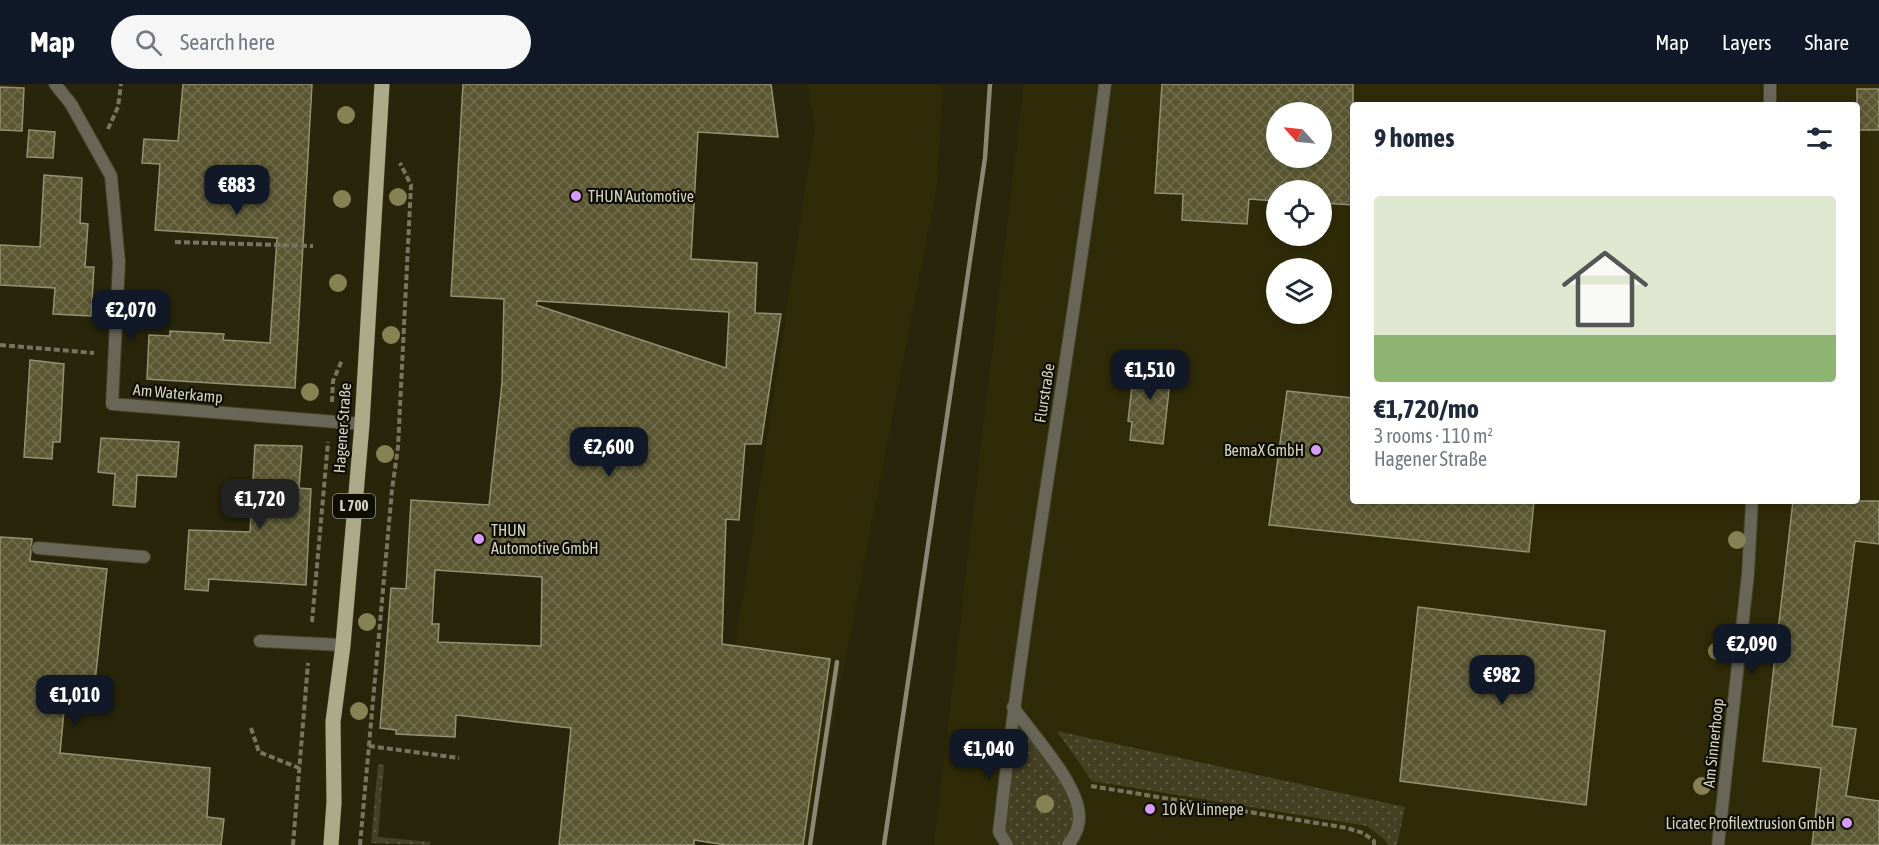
<!DOCTYPE html>
<html lang="en">
<head>
<meta charset="utf-8">
<style>
  body { margin:0; font-family:"Asap Condensed",sans-serif; background:#f6f6f7; color:#1f2937; height:100vh; display:flex; flex-direction:column; font-size:22px; white-space:nowrap }
  * { box-sizing:border-box; margin:0 }
  p { font-size:20px; color:#747a83 }
  .icon { flex:none; width:33px; height:33px; fill:none; stroke:currentColor; stroke-width:2; stroke-linecap:round; stroke-linejoin:round }
  .map { position:relative; flex:1; overflow:hidden }
  .details { position:absolute; left:1350px; top:18px; width:510px; height:402px; display:flex; flex-direction:column; background:#fff; border-radius:6px; box-shadow:0 3px 9px #0003 }
  .details>* { flex:none }
  .needle { width:39px; rotate:297deg }
  .tools { position:absolute; left:1266px; top:18px; display:grid; gap:12px }
  .tools a { display:grid; place-items:center; width:66px; height:66px; border-radius:50%; background:#fff; box-shadow:0 3px 9px #0003; font-size:30px }
  .price { position:absolute; translate:-50% -51px; padding:0 14px; border-radius:12px; background:#111827; color:#fff; font-size:20px; line-height:39px; filter:drop-shadow(0 2px 3px #0008) }
  .price::after { content:''; position:absolute; left:50%; top:36px; width:18px; height:14px; margin-left:-9px; background:inherit; clip-path:polygon(0 0,100% 0,50% 100%) }
  .price.on { background:#222; color:#fff }
  ul { padding:0; list-style:none }
  li { display:grid; align-content:center; gap:12px; height:318px; padding:0 24px }
  li span { display:grid; place-items:center; height:186px; border-radius:6px; color:#555 }
  li>.icon { margin-inline-start:auto }
  span .icon { width:108px; height:108px; fill:#fffc; stroke-width:1 }
  li b { font-size:26px }
  h2 { display:flex; justify-content:space-between; align-items:center; height:72px; padding:0 24px; font-size:26px }
  header { display:flex; align-items:center; gap:36px; box-sizing:border-box; height:84px; padding:0 30px; background:#111827; color:#fff }
  header strong { font-size:28px }
  nav { display:flex; gap:33px; margin-inline-start:auto; font-size:21px }
  .search { width:420px; height:54px; background:#f6f6f7; display:flex; align-items:center; gap:15px; box-sizing:border-box; padding:0 21px; border-radius:33px; color:#747a83; font-size:22px }
  .map>svg:first-child { display:block }
  .built { fill:#2f2b08; fill-rule:evenodd }
  .grass { fill:url(#grass-dots) }
  .building { fill:url(#building-cross-hatch); stroke:#939173; stroke-width:1.5; fill-rule:evenodd }
  .lines { fill:none; stroke-linecap:round; stroke-linejoin:round }
  .service-casing { stroke:#434128; stroke-width:14 }
  .minor-casing { stroke:#434128; stroke-width:14 }
  .primary-casing { stroke:#434128; stroke-width:16 }
  .path { stroke:#777560; stroke-width:4; stroke-dasharray:6 3; stroke-linecap:butt }
  .service { stroke:#686757; stroke-width:12 }
  .minor { stroke:#686757; stroke-width:12 }
  .primary { stroke:#adaa89; stroke-width:15 }
  .rail { stroke:#8a8875; stroke-width:4.5 }
  .tree { fill:#878253 }
  .poi-dot { fill:#d79bf9; stroke:#0f0e04; stroke-width:2 }
  .labels { text-anchor:middle; stroke-width:4.5; stroke-linejoin:round; paint-order:stroke }
  .shield { fill:#0f0e04; stroke:#98978a; stroke-width:1.5 }
  .shield-label { font-size:15px; font-weight:bold; fill:#d3d2c3 }
  .poi-label { font-size:16px; fill:#d3d2c3; stroke:#0f0e04; text-anchor:start }
  .street-label { font-size:16px; fill:#d3d2c3; stroke:#0f0e04 }
</style>
</head>
<body>
<header>
<strong>Map</strong>
<div class="search"><svg class="icon" aria-label="search" viewBox="0 0 24 24"><circle cx="10" cy="10" r="6"/><path d="M15 15l6 6"/></svg>Search here</div>
<nav><a>Map</a><a>Layers</a><a>Share</a></nav>
</header>
<div class="map">
<svg width="1879" height="761" viewBox="0 0 1879 761">
  <defs>
    <pattern id="grass-dots" width="8" height="8" patternUnits="userSpaceOnUse" patternTransform="scale(1.5)"><rect width="8" height="8" fill="#434024"/><path d="M2 2h.1M6 6h.1" fill="none" stroke="#5d5b42" stroke-width="1.8" stroke-linecap="round"/></pattern>
    <pattern id="building-cross-hatch" width="8" height="8" patternUnits="userSpaceOnUse" patternTransform="scale(1.5)"><rect width="8" height="8" fill="#5b5732"/><path d="M0 0l8 8M0 8l8-8" fill="none" stroke="#726e4e"/></pattern>
  </defs>
  <rect width="100%" height="100%" fill="#28250b"/>
  <g class="built">
    <path d="M807,0H943L936,108L809,761H705L815,42Z"/>
    <path d="M1024,0H1879V761H934ZM1353,21H1857V417H1353ZM1276,28H1322V74H1276ZM1276,106H1322V152H1276ZM1276,184H1322V230H1276Z"/>
  </g>
  <g class="grass">
    <path d="M1014,629L1065,699L1077,730L1065,761H1009L1000,748Z"/>
    <path d="M1057,647L1405,723L1397,761H1388L1384,755L1367,742L1092,697Z"/>
    <path d="M378,680L384,681L378,753L431,758L429,761L371,759Z"/>
  </g>
  <g class="building">
    <path d="M183,0H312L295,304L147,295L149,251L170,252V247L224,250L223,256L270,259L277,154L155,146L160,80L142,79L144,55L178,57Z"/>
    <path d="M463,0H771L778,53L698,48L691,175L757,179L755,229L781,230L761,360H745L739,436L726,435L722,560L830,575L803,761H726L694,756V761H559L571,644L456,631L455,653L396,650V646L380,644L391,504L406,505L411,416L489,421L502,299L504,215L451,212ZM537,217L729,228L726,284L536,221ZM435,486L542,493L541,562L438,558L439,540H432Z"/>
    <path d="M1162,0H1353V121L1322,119V106H1276V117L1249,115L1247,140L1182,136L1183,110L1155,109ZM1276,28H1322V74H1276Z"/>
    <path d="M0,3L24,4L22,47L0,46Z"/>
    <rect x="1857" y="5" width="22" height="41"/>
    <path d="M29,46L55,48L53,74L27,73Z"/>
    <path d="M44,91L82,94L80,139L88,140L85,183H94L91,232L53,230L55,204L0,201V161L40,163Z"/>
    <path d="M1135,275L1172,279L1163,360L1130,356L1132,338L1128,337Z"/>
    <path d="M30,276L64,280L60,358H53L52,375L24,373Z"/>
    <path d="M1287,307L1353,314V417H1534L1529,468L1269,441Z"/>
    <path d="M101,354L179,358L176,393L137,391L135,423L113,421L115,390L98,388Z"/>
    <path d="M255,361L302,362L299,404L311,405L306,501L209,495L208,507L185,505L189,446L250,448Z"/>
    <path d="M1793,417H1879V460L1855,457L1832,642L1856,645L1846,712L1879,717V761H1812L1821,684L1763,677Z"/>
    <path d="M0,453L32,455L30,477L107,485L95,598L67,595L60,669L210,684L207,733L224,735L221,761H0Z"/>
    <path d="M1418,523L1605,547L1586,721L1400,697Z"/>
  </g>
  <g class="lines">
    <g class="service-casing">
      <g id="service">
        <path d="M38,464L144,473"/>
        <path d="M260,557L343,561"/>
      </g>
    </g>
    <g class="minor-casing">
      <g id="minor">
        <path d="M55,0L71,20L111,92L119,178L112,320L362,340"/>
        <path d="M1770,0V21"/>
        <path d="M1013,623C1031,649 1078,699 1079,731C1080,742 1075,752 1068,761"/>
        <path d="M1007,761L999,748C1027,498 1074,250 1105,0"/>
        <path d="M1718,761L1748,490L1752,417"/>
      </g>
    </g>
    <g class="primary-casing">
      <path id="primary" d="M331,761L334,718L333,638L343,561L362,340L382,0"/>
    </g>
    <g class="path">
      <path d="M108,45L118,23L121,0"/>
      <path d="M175,158L313,162"/>
      <path d="M0,261L94,269"/>
      <path d="M332,318L333,297L342,276"/>
      <path d="M312,538L328,358"/>
      <path d="M251,644L259,668L299,684"/>
      <path d="M369,662L459,674"/>
      <path d="M1091,702L1347,744L1363,749L1374,757V761"/>
      <path d="M293,761L308,579"/>
      <path d="M360,761L392,406L398,363L411,101L400,79"/>
    </g>
    <use href="#service" class="service"/>
    <use href="#minor" class="minor"/>
    <use href="#primary" class="primary"/>
    <g class="rail">
      <path d="M810,761L837,578"/>
      <path d="M884,761L985,74L990,0"/>
    </g>
  </g>
  <g class="tree">
    <circle cx="346" cy="31" r="9"/>
    <circle cx="398" cy="113" r="9"/>
    <circle cx="342" cy="115" r="9"/>
    <circle cx="338" cy="199" r="9"/>
    <circle cx="391" cy="251" r="9"/>
    <circle cx="310" cy="308" r="9"/>
    <circle cx="385" cy="370" r="9"/>
    <circle cx="1737" cy="456" r="9"/>
    <circle cx="367" cy="538" r="9"/>
    <circle cx="1717" cy="567" r="9"/>
    <circle cx="359" cy="627" r="9"/>
    <circle cx="1702" cy="702" r="9"/>
    <circle cx="1045" cy="720" r="9"/>
  </g>
  <g class="poi-dot">
    <circle cx="576" cy="112" r="6"/>
    <circle cx="1316" cy="366" r="6"/>
    <circle cx="479" cy="455" r="6"/>
    <circle cx="1150" cy="725" r="6"/>
    <circle cx="1847" cy="739" r="6"/>
  </g>
  <g class="labels">
    <rect class="shield" x="333" y="410" width="42" height="24" rx="4.5"/>
    <g class="shield-label">
      <text x="354" y="427">L 700</text>
    </g>
    <g class="poi-label">
      <text x="588" y="118">THUN Automotive</text>
      <text x="1304" y="372" text-anchor="end">BemaX GmbH</text>
      <text x="491" y="452">THUN<tspan x="491" dy="18">Automotive GmbH</tspan></text>
      <text x="1162" y="731">10 kV Linnepe</text>
      <text x="1835" y="745" text-anchor="end">Licatec Profilextrusion GmbH</text>
    </g>
    <g class="street-label">
      <text transform="translate(178 309) rotate(5)" y="6">Am Waterkamp</text>
      <text transform="translate(1044 309) rotate(-81)" y="6">Flurstraße</text>
      <text transform="translate(342 344) rotate(-86)" y="6">Hagener Straße</text>
      <text transform="translate(1713 659) rotate(-84)" y="6">Am Sinnerhoop</text>
    </g>
  </g>
</svg>
<div class="tools">
<a><svg class="needle" viewBox="-14 -14 28 28"><path d="M0-13l5 13h-10z" fill="#e53935"/><path d="M0 13l5-13h-10z" fill="#747a83"/></svg></a>
<a><svg class="icon" aria-label="locate" viewBox="0 0 24 24"><circle cx="12" cy="12" r="6"/><path d="M12 2v4M12 18v4M2 12h4M18 12h4"/></svg></a>
<a><svg class="icon" aria-label="layers" viewBox="0 0 24 24"><path d="M12 4l9 5-9 5-9-5zM3 14l9 5 9-5"/></svg></a>
</div>
<b class="price" style="left:237px;top:132px">€883</b>
<b class="price" style="left:131px;top:257px">€2,070</b>
<b class="price" style="left:1150px;top:317px">€1,510</b>
<b class="price" style="left:609px;top:394px">€2,600</b>
<b class="price on" style="left:260px;top:446px">€1,720</b>
<b class="price" style="left:1752px;top:591px">€2,090</b>
<b class="price" style="left:1502px;top:622px">€982</b>
<b class="price" style="left:75px;top:642px">€1,010</b>
<b class="price" style="left:989px;top:696px">€1,040</b>
<section class="details">
<h2>9 homes<svg class="icon" aria-label="filters" viewBox="0 0 24 24"><path d="M4 7h16M4 17h16"/><circle cx="9" cy="7" r="2"/><circle cx="15" cy="17" r="2"/></svg></h2>
<ul>
<li><span style="background:linear-gradient(#dfe7d0 75%,#8fb573 0)"><svg class="icon" aria-label="home" viewBox="0 0 24 24"><path d="M3 11l9-7 9 7M6 9v11h12V9"/></svg></span><div><b>€1,720/mo</b><p>3 rooms · 110 m²</p><p>Hagener Straße</p></div></li>
</ul>
</section>
</div>
</body>
</html>
